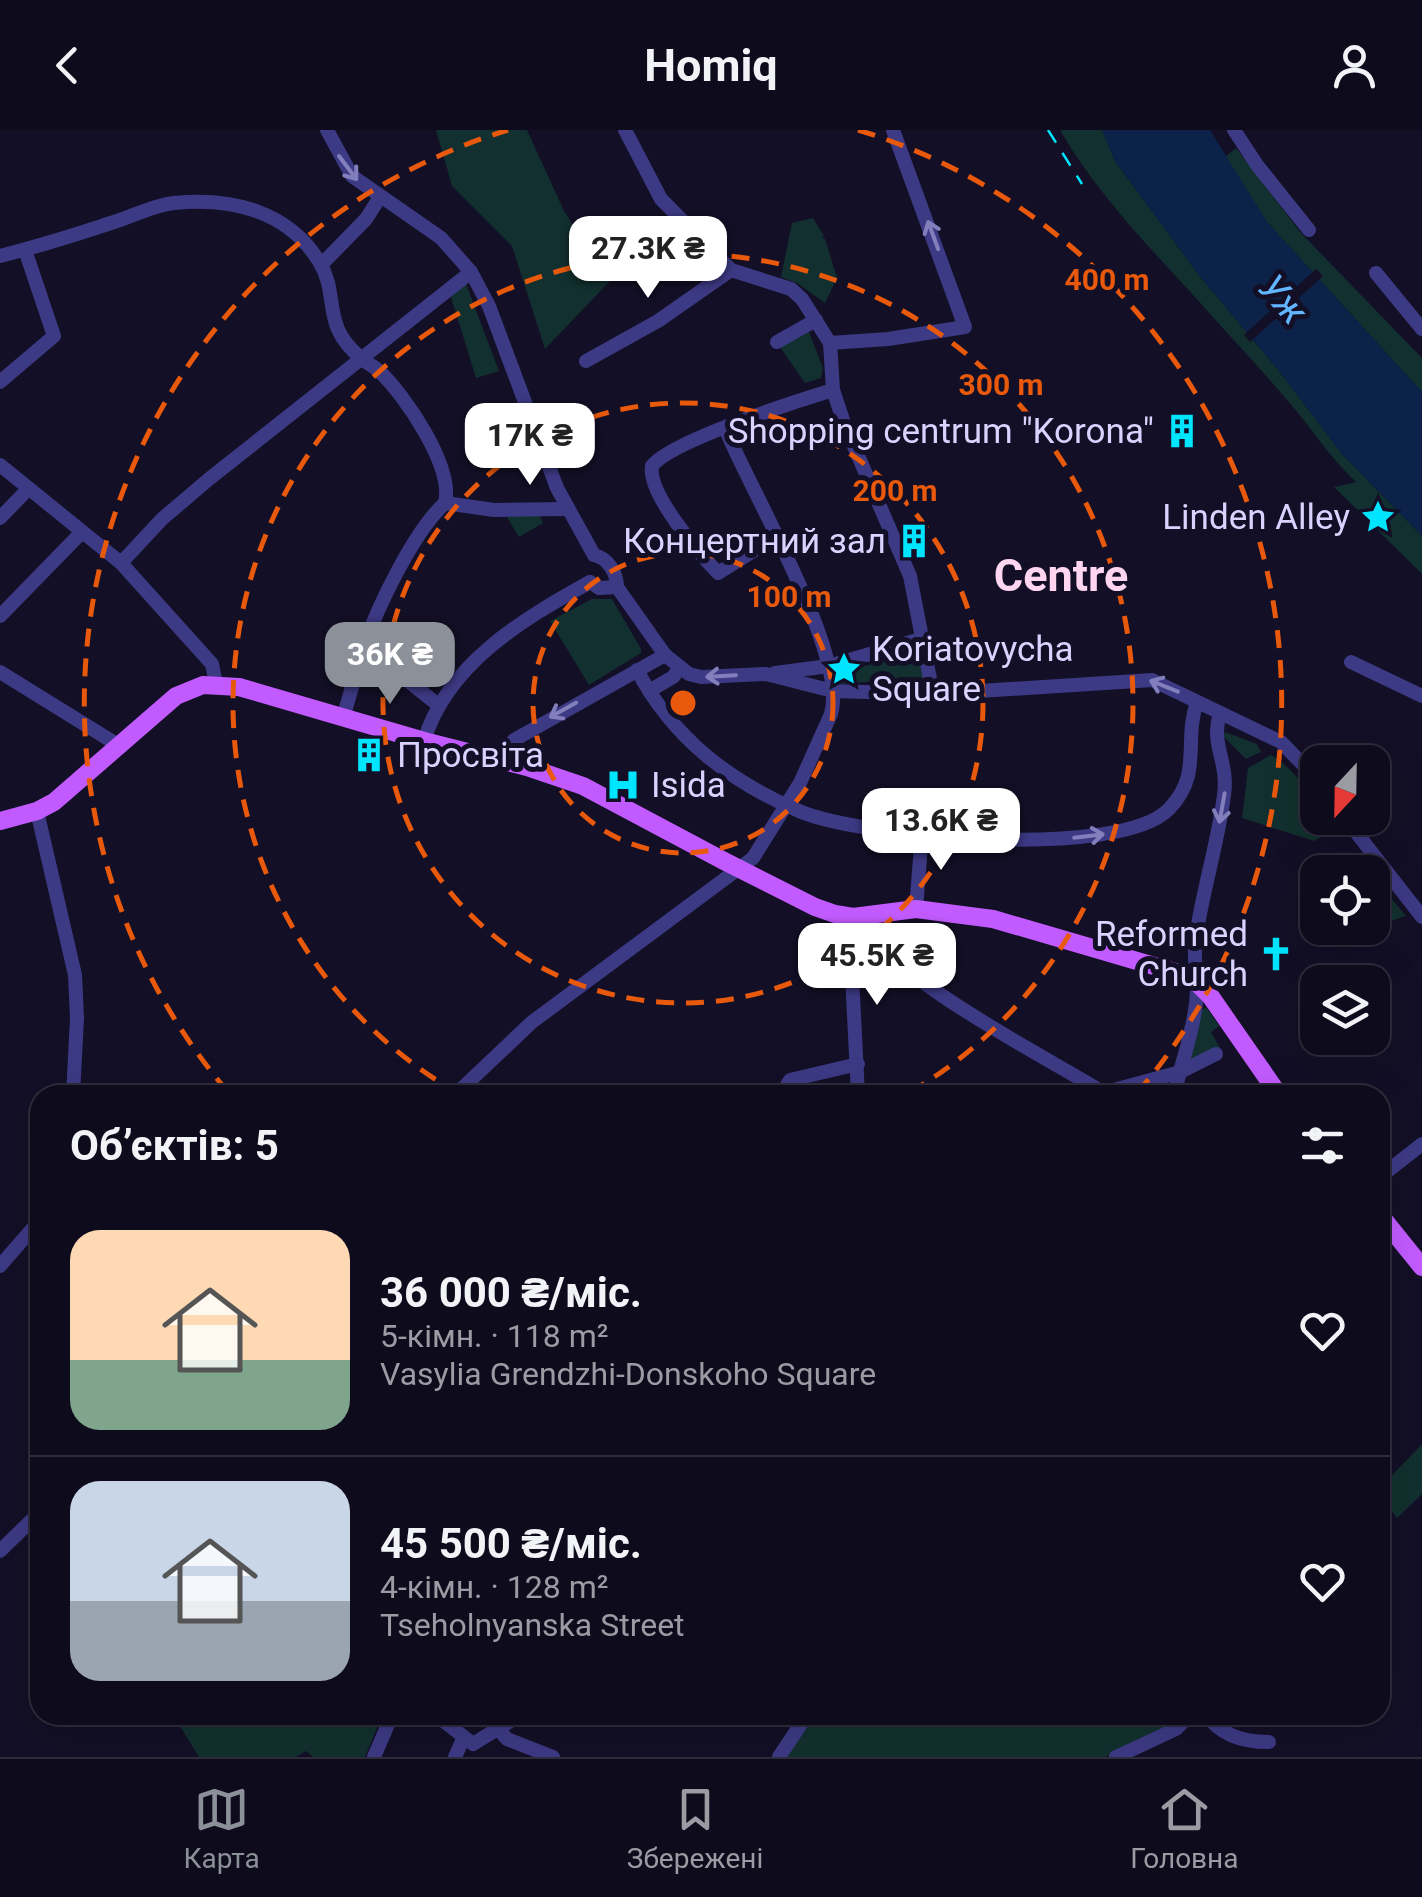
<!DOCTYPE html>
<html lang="uk">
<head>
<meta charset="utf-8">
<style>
  body { margin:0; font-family:Roboto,sans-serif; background:#171425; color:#f1f3f6; height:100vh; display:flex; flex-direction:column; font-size:38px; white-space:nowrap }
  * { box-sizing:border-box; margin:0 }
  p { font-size:32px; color:#9b9ba3 }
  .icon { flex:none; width:55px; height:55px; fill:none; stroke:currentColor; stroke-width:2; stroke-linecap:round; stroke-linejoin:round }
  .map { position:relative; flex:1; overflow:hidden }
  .drawer { position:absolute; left:30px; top:955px; width:1360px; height:640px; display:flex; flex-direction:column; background:#0e0b1c; border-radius:30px; box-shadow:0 10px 40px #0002,0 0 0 2px #2e2b3b }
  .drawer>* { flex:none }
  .needle { width:65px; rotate:202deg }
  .buttons { position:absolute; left:1300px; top:615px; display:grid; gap:20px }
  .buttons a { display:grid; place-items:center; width:90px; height:90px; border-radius:20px; background:#0e0b1c; box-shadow:0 10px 40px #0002,0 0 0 2px #2e2b3b; font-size:50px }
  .price { position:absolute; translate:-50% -85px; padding:0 22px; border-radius:20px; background:#fff; color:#222; font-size:32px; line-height:65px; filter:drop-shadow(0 2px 5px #0008) }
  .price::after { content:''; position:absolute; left:50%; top:60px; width:30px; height:22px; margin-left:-15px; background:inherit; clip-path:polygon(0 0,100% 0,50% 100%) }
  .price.on { background:#8c9099; color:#fff }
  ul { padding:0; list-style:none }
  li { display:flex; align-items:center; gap:30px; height:250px; padding:0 40px }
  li+li { border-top:2px solid #2e2b3b }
  li span { display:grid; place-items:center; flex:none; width:280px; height:200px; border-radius:30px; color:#555 }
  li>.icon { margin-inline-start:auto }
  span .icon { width:120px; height:120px; fill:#fffc; stroke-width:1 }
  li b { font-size:42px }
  h2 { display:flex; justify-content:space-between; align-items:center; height:120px; padding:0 40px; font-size:42px }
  header { display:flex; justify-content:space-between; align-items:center; height:130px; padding:0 40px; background:#0e0b1c; font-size:45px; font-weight:700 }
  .menu { display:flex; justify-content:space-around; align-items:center; height:140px; border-top:2px solid #2e2b3b; background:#0e0b1c; font-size:28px; color:#9b9ba3 }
  .menu a { display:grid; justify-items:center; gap:5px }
  .menu .on { color:#8c9099 }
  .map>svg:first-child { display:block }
  .green { fill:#12302f }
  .water { fill:#0c2248 }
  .pier { fill:#130f26 }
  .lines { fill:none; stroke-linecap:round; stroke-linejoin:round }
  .minor { stroke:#3d3a85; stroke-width:14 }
  .major { stroke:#c25bff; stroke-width:18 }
  .rail { stroke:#00e5ff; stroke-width:2.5; stroke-dasharray:15 12; stroke-linecap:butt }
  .oneway { stroke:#837fbc }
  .ring { fill:none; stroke:#e8590c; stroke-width:5; stroke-dasharray:18 12 }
  .labels { text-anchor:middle; stroke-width:10; stroke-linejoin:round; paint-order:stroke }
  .poi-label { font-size:35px; fill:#d9d4ff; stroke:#130f26; text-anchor:end }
  .water-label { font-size:38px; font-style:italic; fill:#62b6ff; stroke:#130f26 }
  .district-label { font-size:45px; font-weight:bold; fill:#ffd6f0; stroke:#130f26 }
  .centre { fill:#e8590c; stroke:#130f26; stroke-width:5 }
  .ring-label { font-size:30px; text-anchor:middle; font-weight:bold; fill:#e8590c; stroke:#130f26; stroke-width:10; stroke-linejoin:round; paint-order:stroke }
</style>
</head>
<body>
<header><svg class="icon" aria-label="back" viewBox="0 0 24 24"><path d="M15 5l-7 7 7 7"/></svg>Homiq<svg class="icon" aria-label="person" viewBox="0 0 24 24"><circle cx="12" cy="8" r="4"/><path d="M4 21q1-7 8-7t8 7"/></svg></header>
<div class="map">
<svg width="1422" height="1627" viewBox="0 0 1422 1627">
  <rect width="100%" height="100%" fill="#130f26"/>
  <g class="green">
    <path d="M436,0H527L564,81L610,151L545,219L512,116L452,56Z"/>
    <path d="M1060,0H1102L1115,31L1198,144L1279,241L1342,324L1422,406V444L1334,357L1356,352C1337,334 1322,314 1306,293C1279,259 1249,227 1220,195C1164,131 1102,73 1060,0Z"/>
    <path d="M1236,18L1301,103L1422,228V262L1267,92L1225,27Z"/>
    <path d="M813,88L824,106L822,108L825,109L837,148L825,173L797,153L781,147L792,93Z"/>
    <path d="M466,154L499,241L476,248L451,167L457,158Z"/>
    <path d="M809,202L823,238L821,248L805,253L780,217Z"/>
    <path d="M504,382H538L543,393L519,407Z"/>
    <path d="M592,469H612L641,519V523L589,555L550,491Z"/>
    <path d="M920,523L926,548L839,554V542Z"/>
    <path d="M1225,602L1257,614L1261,622L1246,629L1223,606Z"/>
    <path d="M1271,625C1290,635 1317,667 1318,688H1327L1336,698L1314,711L1242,688L1248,638Z"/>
    <path d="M1380,755L1406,786L1380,795L1376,757Z"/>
    <path d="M1206,877L1219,896L1211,902L1220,918L1186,935L1199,882Z"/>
    <path d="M1422,1314V1364L1397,1388L1388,1376L1391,1369L1386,1371L1380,1364V1358Z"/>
    <path d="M173,1585H379L381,1588L365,1627H313L306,1621L296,1627H199Z"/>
    <path d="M812,1585H1182L1171,1599L1105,1627H785Z"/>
  </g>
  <path class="water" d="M1102,0H1210L1267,92L1422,262V406L1342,324L1279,241L1198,144L1115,31Z"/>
  <path class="pier" d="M1316,139L1323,146L1250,212L1244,205Z"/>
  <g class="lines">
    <g class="minor">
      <path d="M327,0L352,46L441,108L471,142L489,176L557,358L594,425"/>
      <path d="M625,0L661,69L731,140L791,159L802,169L830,213L833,260L844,293L910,446L933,564"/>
      <path d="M1234,0L1257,35L1309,100"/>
      <path d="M0,126C40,116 78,104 117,91C135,85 155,75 174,73C231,67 289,81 320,133C340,167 320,194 361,228C366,233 374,236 379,241C405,265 454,337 445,373"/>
      <path d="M321,135L366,89L380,67"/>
      <path d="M1376,143L1422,199"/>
      <path d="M777,212L816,190"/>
      <path d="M830,213L888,209L965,197L893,0"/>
      <path d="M586,231L658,191L731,140"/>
      <path d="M0,252L54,206L25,120"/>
      <path d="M0,335L121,433L212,534L216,554"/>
      <path d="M0,388L28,359"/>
      <path d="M777,406L718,443C699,423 647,363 652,336C671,311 797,271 833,260"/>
      <path d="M594,425C608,428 617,443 617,457L665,525L689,544L701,547L766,544L833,561L933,564L1152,550L1281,612L1318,650"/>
      <path d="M121,433L162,389L209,349L471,142"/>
      <path d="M590,452L599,458L617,457"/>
      <path d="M0,486L82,402"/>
      <path d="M364,516C378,476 414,401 445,373L494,380L567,379"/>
      <path d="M1351,532L1422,566"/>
      <path d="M637,540C673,608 729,651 799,681C862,708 1120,730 1169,679C1203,644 1183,612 1197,572"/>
      <path d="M0,542L118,615"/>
      <path d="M775,543L829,536L924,508"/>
      <path d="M649,561L673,547L679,539"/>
      <path d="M343,588L364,516L437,574"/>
      <path d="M424,611C447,534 523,489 590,452"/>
      <path d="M497,630L514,610L665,525"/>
      <path d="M37,681L75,845L77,888L73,965"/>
      <path d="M1345,688L1422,787"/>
      <path d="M916,779L922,703"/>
      <path d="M853,787C904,855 1026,916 1101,961"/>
      <path d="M853,787L850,806L858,965"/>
      <path d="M455,965L532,892L753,728L800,653L831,584C849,526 749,358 725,298"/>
      <path d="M781,965L790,950L858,934"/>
      <path d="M1095,965L1180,942L1216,924"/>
      <path d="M1174,965C1182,930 1198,889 1197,853C1196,836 1193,824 1196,807C1203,759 1218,713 1224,665C1229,631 1210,616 1220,583"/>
      <path d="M1380,1047L1422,1014"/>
      <path d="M0,1136L40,1090"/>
      <path d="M0,1421L40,1382"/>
      <path d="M436,1585L473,1614L520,1585"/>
      <path d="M1207,1585C1221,1606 1244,1612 1269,1612"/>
      <path d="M499,1600L507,1609L553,1627"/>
      <path d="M374,1627L392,1585"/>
      <path d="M455,1627L463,1609"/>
      <path d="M779,1627L807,1585"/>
      <path d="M1116,1627L1176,1599L1190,1585"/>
    </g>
    <g class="major">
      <path d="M0,691L37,681L54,672L176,566L203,555L239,557L424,611L527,637L583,656L724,731L815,777L835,784L853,787L916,779L993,789L1178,843L1197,853L1211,867L1279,965"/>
      <path d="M1380,1085L1422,1137"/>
    </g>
    <path class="rail" d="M1048,0L1082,54"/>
  </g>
  <defs><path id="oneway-shaft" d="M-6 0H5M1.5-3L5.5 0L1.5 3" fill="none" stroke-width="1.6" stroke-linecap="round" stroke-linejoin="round" transform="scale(2.5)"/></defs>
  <g class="oneway">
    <use href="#oneway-shaft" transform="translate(348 38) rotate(53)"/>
    <use href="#oneway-shaft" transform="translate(933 105) rotate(-110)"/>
    <use href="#oneway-shaft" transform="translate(721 546) rotate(177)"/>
    <use href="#oneway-shaft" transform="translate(1164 556) rotate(-158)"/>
    <use href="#oneway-shaft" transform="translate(563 580) rotate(151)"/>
    <use href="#oneway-shaft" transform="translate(1222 678) rotate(100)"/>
    <use href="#oneway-shaft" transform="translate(1089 706) rotate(-7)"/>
  </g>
  <g class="ring">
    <circle cx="683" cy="573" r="150"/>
    <circle cx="683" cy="573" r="300"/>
    <path d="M461 965A450 450 0 1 1 905 965"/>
    <path d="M228 962A599 599 0 0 1 508 0M858 0A599 599 0 0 1 1138 962"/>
  </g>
  <defs>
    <g id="building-bare" transform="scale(2.7)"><path d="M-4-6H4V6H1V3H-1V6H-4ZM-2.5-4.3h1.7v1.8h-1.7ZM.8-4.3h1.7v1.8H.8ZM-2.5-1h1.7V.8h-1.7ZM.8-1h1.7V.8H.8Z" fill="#00e5ff" stroke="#130f26" stroke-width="2.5" paint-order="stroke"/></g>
    <g id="sight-bare" transform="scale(2.7)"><path d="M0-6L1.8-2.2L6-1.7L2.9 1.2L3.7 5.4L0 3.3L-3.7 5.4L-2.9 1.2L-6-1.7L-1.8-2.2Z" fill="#00e5ff" stroke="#130f26" stroke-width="2.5" paint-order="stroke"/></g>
    <g id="hospital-bare" transform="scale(2.7)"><path d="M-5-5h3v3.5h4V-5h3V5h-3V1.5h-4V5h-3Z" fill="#00e5ff" stroke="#130f26" stroke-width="2.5" paint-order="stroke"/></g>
    <g id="church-bare" transform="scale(2.7)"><path d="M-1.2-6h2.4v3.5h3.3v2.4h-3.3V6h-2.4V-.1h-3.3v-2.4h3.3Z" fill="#00e5ff" stroke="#130f26" stroke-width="2.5" paint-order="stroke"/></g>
  </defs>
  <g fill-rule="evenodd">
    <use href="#building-bare" x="1182" y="301"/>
    <use href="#sight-bare" x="1378" y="387"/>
    <use href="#building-bare" x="914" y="411"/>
    <use href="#sight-bare" x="844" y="539"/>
    <use href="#building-bare" x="369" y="625"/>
    <use href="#hospital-bare" x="623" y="655"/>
    <use href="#church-bare" x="1276" y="824"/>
  </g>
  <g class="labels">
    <g class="poi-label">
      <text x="1154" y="313">Shopping centrum "Korona"</text>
      <text x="1350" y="399">Linden Alley</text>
      <text x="886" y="423">Концертний зал</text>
      <text x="872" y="531" text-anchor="start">Koriatovycha<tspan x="872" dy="40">Square</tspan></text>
      <text x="397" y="637" text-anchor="start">Просвіта</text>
      <text x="651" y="667" text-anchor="start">Isida</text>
      <text x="1248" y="816">Reformed<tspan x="1248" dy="40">Church</tspan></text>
    </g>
    <g class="water-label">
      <text transform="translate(1283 169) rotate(49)" y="13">Уж</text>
    </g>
    <g class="district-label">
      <text x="1061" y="461">Centre</text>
    </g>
  </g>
  <circle cx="683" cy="573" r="15" class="centre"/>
  <g class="ring-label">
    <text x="1107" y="160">400 m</text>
    <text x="1001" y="265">300 m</text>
    <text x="895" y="371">200 m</text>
    <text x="789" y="477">100 m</text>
  </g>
</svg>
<div class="buttons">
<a><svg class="needle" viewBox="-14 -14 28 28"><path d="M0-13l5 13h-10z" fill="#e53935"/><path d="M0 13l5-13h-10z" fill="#9b9ba3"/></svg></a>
<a><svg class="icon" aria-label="locate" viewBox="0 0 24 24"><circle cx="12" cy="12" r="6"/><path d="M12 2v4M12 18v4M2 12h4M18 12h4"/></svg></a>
<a><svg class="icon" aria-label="layers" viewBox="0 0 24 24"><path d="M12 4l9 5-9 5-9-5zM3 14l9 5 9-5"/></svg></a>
</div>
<b class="price" style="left:648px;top:171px">27.3K ₴</b>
<b class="price" style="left:530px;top:358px">17K ₴</b>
<b class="price on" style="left:390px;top:577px">36K ₴</b>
<b class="price" style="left:941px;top:743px">13.6K ₴</b>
<b class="price" style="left:877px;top:878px">45.5K ₴</b>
<section class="drawer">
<h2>Об’єктів: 5<svg class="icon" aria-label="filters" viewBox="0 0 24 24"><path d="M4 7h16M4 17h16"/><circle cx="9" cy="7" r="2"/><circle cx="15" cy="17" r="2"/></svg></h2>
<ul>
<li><span style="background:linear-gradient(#ffd9b3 65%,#7fa58c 0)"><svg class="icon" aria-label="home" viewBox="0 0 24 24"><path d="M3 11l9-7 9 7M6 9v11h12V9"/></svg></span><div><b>36 000 ₴/міс.</b><p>5-кімн. · 118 m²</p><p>Vasylia Grendzhi-Donskoho Square</p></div><svg class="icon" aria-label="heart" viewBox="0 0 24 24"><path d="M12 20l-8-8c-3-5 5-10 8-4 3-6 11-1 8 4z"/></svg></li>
<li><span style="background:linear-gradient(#c9d6e8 60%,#9aa5b1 0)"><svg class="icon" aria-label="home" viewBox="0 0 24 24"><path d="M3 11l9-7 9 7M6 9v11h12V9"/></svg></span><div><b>45 500 ₴/міс.</b><p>4-кімн. · 128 m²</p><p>Tseholnyanska Street</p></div><svg class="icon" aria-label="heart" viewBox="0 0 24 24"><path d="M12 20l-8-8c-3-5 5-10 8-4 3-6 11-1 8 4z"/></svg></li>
</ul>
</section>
</div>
<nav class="menu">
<a class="on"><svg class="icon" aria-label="map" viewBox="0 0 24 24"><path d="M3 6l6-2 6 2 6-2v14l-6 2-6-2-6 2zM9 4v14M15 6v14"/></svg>Карта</a>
<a><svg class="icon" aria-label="saved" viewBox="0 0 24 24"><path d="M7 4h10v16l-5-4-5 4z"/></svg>Збережені</a>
<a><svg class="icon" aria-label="home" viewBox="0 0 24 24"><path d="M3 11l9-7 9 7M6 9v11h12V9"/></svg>Головна</a>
</nav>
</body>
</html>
